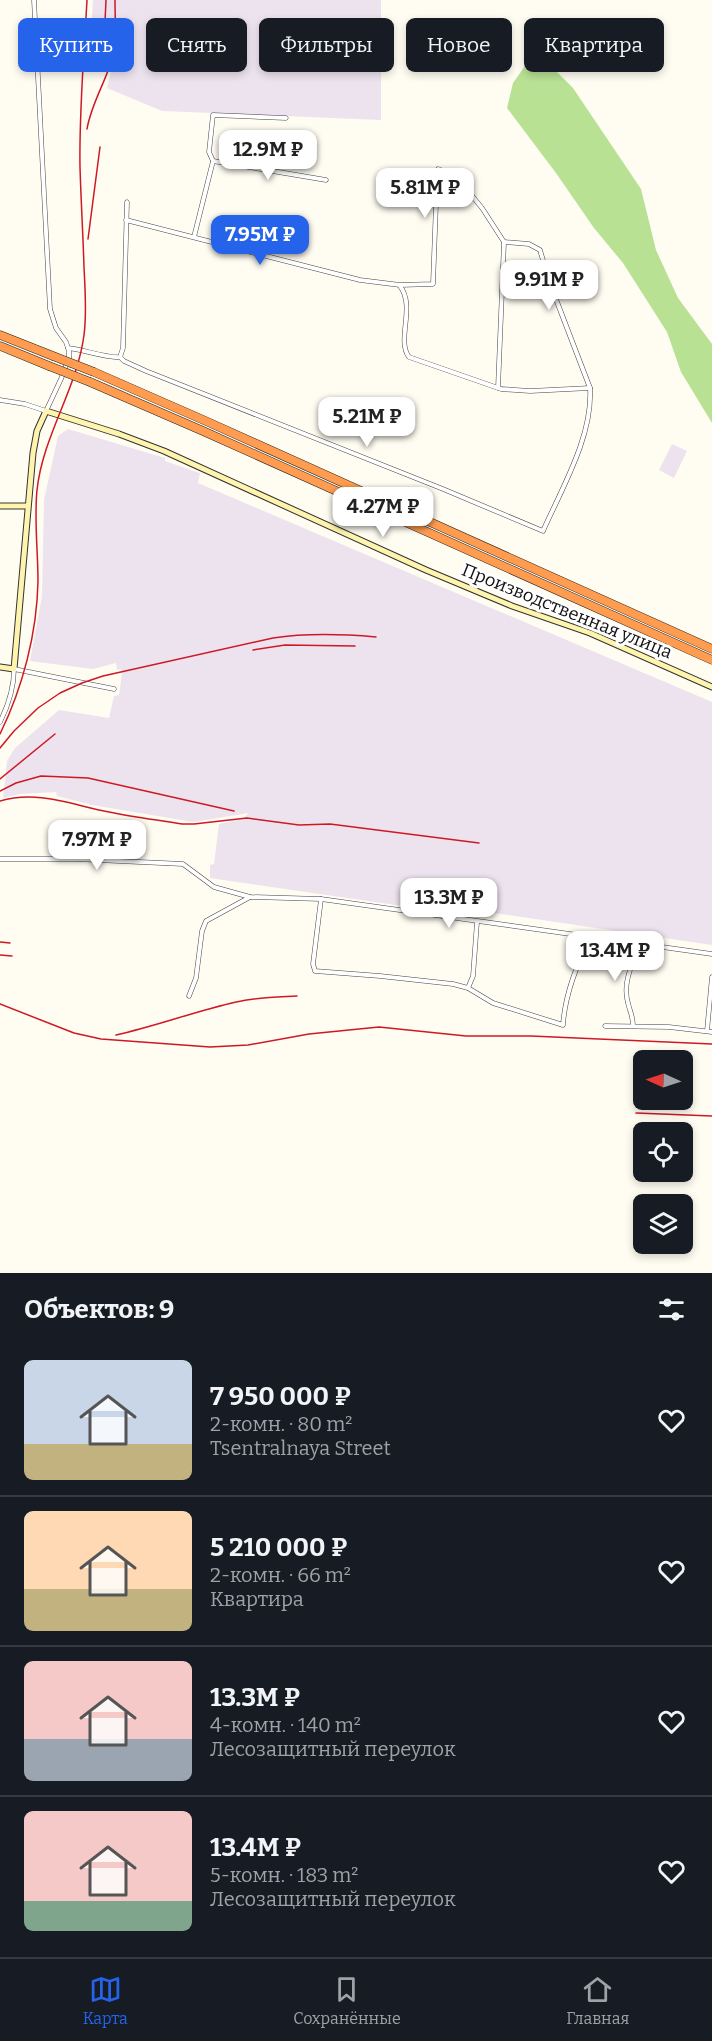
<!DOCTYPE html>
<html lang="ru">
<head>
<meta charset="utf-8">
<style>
  body { margin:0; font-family:Bitter,serif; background:#242831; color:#f1f3f6; height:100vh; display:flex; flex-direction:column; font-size:22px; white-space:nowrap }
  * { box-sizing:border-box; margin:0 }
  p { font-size:20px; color:#9ea1a6 }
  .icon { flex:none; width:33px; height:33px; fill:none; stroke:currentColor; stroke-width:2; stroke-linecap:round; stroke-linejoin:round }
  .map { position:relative; height:1273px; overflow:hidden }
  .side { display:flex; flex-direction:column; background:#171b24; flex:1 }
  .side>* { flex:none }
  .banner { position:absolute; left:18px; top:18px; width:676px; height:54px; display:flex; gap:12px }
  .needle { width:39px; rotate:273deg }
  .fabs { position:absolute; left:633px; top:1050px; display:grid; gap:12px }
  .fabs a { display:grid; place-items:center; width:60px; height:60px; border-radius:9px; background:#171b24; box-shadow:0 3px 9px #0003; font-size:30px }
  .price { position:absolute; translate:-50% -51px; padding:0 14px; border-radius:12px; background:#fff; color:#222; font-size:20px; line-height:39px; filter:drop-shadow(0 2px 3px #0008) }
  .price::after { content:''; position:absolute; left:50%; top:36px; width:18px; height:14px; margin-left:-9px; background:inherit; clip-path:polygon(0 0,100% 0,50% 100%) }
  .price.selected { background:#2563eb; color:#fff }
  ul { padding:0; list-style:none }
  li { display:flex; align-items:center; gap:18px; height:150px; padding:0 24px }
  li+li { border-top:2px solid #363941 }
  li span { display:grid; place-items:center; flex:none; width:168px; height:120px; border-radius:9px; color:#555 }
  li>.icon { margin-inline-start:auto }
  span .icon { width:72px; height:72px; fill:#fffc; stroke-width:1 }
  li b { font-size:26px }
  h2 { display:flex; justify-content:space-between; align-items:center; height:72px; padding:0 24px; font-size:26px }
  .pill { padding:0 21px; border-radius:9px; background:#171b24; box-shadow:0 3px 9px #0003; font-size:21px; line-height:54px }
  .pill.selected { background:#2563eb; color:#fff }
  .dock { display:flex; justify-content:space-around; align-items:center; height:84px; border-top:2px solid #363941; background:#171b24; font-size:16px; color:#9ea1a6 }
  .dock a { display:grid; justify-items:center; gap:3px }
  .dock .selected { color:#2563eb }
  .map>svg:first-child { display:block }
  .industrial { fill:#ede3ef }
  .forest { fill:#b8e194 }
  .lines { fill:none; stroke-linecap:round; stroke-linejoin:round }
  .street-casing { stroke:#434343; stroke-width:5 }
  .secondary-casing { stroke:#323232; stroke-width:7 }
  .highway-casing { stroke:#212121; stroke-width:9 }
  .street { stroke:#fff; stroke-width:4 }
  .secondary { stroke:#fff4ad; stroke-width:5 }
  .highway { stroke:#ff9c50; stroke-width:8 }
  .rail { stroke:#ce1925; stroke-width:1.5 }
  .highway-bridge-casing { stroke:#212121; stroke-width:9; stroke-linecap:butt }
  .highway-bridge { stroke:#ff9c50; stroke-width:8 }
  .labels { text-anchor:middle; stroke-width:6; stroke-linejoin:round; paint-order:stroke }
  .street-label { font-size:18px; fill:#101010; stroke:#fff }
</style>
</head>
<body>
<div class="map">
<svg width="712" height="1273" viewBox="0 0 712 1273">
  <rect width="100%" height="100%" fill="#fffcf2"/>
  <g class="industrial">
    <path d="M93,0H381V120L162,111L107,88L111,72L89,69Z"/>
    <path d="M68,429L165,458V461L200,473L198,483L712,702V945L474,910L472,916L210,878V865L214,864L219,824L242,819L249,813L193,822L92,805L57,796L56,792L20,794L3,798L7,761L15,748L59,710L109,718L114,696L119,695L122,674L121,669L117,670L116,663L93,669L30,661L42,596L44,500L58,436Z"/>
    <path d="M672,444L687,451L674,478L659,470Z"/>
  </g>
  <path class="forest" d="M545,60L573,88L641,189L656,250L678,298L712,344V423L681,372L667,332L623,263L594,228L556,173L507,108L513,83L525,66Z"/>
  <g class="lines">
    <g class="street-casing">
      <g id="street">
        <path d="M213,161L209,152L213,115L286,118"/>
        <path d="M213,161L326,180"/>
        <path d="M126,220L360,280L400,285L433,284L436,204L432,191L431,181L438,169L449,173L464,186L482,208L504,242L498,388"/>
        <path d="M194,237L213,161"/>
        <path d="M400,286C416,307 396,340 409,357L501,389L530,391L590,388"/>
        <path d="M68,348C81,349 110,359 120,357L124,361L146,371L443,489L543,531C562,488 593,436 590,388L549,281L540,250L529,244L504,242"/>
        <path d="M120,357L123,348L127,202"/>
        <path d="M0,400L25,404L46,411L61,379L69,358V351L66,342L56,328L50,309L34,0"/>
        <path d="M0,722C8,706 14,687 14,669L114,689"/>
        <path d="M0,859H76L183,864L214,887L250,897L321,899L712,954"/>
        <path d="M321,899L313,964L315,971L380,976L453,984L468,988L493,1003L563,1025C565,994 577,965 590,937"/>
        <path d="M468,988L473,976L477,922"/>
        <path d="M189,996L196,978L202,931L206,921L250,897"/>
        <path d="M605,1026L669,1027L712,1032"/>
        <path d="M633,1026C633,1016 630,1012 628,1003C622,982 633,964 639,944"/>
        <path d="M707,1031L712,977"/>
      </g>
    </g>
    <g class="secondary-casing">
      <g id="secondary">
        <path d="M0,506H27"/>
        <path d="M0,667L14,669L33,453L37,431L46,411L119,434L164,451L426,570L512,606L590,633L712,687"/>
      </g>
    </g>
    <g class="highway-casing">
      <g id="highway">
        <path d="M0,335L53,356"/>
        <path d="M0,346L49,366"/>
        <path d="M94,372L208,422L712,649"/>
        <path d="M90,382L203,431L712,660"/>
      </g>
    </g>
    <use href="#street" class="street"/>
    <use href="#secondary" class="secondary"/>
    <use href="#highway" class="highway"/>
    <g class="rail">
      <path d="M103,66L106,0"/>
      <path d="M87,129C91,105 104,85 111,62C117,42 115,20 115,0"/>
      <path d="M88,239L100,147"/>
      <path d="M253,650L285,645L355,646"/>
      <path d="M0,734C23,687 37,633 38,581C38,551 34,520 37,490C43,435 77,389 84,335C87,313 85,289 84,267C83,234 81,201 80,167C79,112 84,56 87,0"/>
      <path d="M0,748L14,731L38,708L60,693L82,683L103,676L273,638C307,633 341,634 376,637"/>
      <path d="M0,779L55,734"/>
      <path d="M0,791L16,783L41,776L88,778L234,811"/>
      <path d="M0,801C38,790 72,805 109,812C133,817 158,820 182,824H194L247,818L299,825L330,824L479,843"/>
      <path d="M0,942L10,943"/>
      <path d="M0,955L12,956"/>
      <path d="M0,1004L74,1033L101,1039L210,1047L248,1045L309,1034L379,1027L466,1036H531L712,1044"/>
      <path d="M116,1035C157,1026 196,1011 236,1002C256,997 277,997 297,996"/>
      <path d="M636,1113L712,1116"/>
    </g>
    <g class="highway-bridge-casing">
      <g id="highway-bridge">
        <path d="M53,356L94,372"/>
        <path d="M49,366L90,382"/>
      </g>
    </g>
    <use href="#highway-bridge" class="highway-bridge"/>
  </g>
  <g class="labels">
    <g class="street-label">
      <text transform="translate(567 611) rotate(22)" y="6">Производственная улица</text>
    </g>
  </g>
</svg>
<div class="fabs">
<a><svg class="needle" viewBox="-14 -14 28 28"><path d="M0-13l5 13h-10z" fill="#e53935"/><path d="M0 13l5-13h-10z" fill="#9ea1a6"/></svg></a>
<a><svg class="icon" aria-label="locate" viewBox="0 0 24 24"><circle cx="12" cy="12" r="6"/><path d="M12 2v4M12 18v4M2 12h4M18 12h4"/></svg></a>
<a><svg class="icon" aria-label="layers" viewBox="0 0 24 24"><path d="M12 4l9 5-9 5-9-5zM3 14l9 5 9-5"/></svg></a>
</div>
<b class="price" style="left:268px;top:181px">12.9M ₽</b>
<b class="price" style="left:425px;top:219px">5.81M ₽</b>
<b class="price selected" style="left:260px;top:266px">7.95M ₽</b>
<b class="price" style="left:549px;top:311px">9.91M ₽</b>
<b class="price" style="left:367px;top:448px">5.21M ₽</b>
<b class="price" style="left:383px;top:538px">4.27M ₽</b>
<b class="price" style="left:97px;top:871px">7.97M ₽</b>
<b class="price" style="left:449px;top:929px">13.3M ₽</b>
<b class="price" style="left:615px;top:982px">13.4M ₽</b>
<div class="banner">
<a class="pill selected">Купить</a>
<a class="pill">Снять</a>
<a class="pill">Фильтры</a>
<a class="pill">Новое</a>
<a class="pill">Квартира</a>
</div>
</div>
<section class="side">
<h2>Объектов: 9<svg class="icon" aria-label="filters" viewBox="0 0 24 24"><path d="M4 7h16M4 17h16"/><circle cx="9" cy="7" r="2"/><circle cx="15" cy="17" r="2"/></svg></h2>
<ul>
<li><span style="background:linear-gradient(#c9d6e8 70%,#c2b280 0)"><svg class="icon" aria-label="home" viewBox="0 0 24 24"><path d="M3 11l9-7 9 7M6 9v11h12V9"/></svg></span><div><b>7 950 000 ₽</b><p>2-комн. · 80 m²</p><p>Tsentralnaya Street</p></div><svg class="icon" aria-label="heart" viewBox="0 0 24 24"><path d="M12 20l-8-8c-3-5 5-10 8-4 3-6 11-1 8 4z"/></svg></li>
<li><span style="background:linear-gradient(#ffd9b3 65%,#c2b280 0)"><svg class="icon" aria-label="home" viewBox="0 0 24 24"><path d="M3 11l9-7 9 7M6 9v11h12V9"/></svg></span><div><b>5 210 000 ₽</b><p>2-комн. · 66 m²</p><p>Квартира</p></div><svg class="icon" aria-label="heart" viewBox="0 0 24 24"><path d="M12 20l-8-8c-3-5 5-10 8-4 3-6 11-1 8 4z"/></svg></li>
<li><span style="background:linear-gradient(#f6c9c9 65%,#9aa5b1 0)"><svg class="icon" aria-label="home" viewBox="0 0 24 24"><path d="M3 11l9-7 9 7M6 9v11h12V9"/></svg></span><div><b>13.3M ₽</b><p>4-комн. · 140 m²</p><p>Лесозащитный переулок</p></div><svg class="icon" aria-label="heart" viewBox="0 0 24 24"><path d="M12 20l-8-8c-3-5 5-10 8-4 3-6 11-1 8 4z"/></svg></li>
<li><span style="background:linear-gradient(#f6c9c9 75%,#7fa58c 0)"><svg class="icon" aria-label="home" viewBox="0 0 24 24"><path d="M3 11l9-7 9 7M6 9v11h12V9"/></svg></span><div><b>13.4M ₽</b><p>5-комн. · 183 m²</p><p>Лесозащитный переулок</p></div><svg class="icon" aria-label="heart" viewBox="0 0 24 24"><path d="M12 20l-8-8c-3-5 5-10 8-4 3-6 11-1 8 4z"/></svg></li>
</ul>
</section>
<nav class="dock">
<a class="selected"><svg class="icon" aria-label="map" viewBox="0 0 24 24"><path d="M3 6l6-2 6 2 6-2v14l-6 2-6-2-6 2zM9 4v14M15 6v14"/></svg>Карта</a>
<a><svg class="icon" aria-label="saved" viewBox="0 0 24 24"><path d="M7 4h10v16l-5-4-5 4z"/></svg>Сохранённые</a>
<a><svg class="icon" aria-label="home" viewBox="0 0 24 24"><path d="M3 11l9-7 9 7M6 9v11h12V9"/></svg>Главная</a>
</nav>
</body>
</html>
